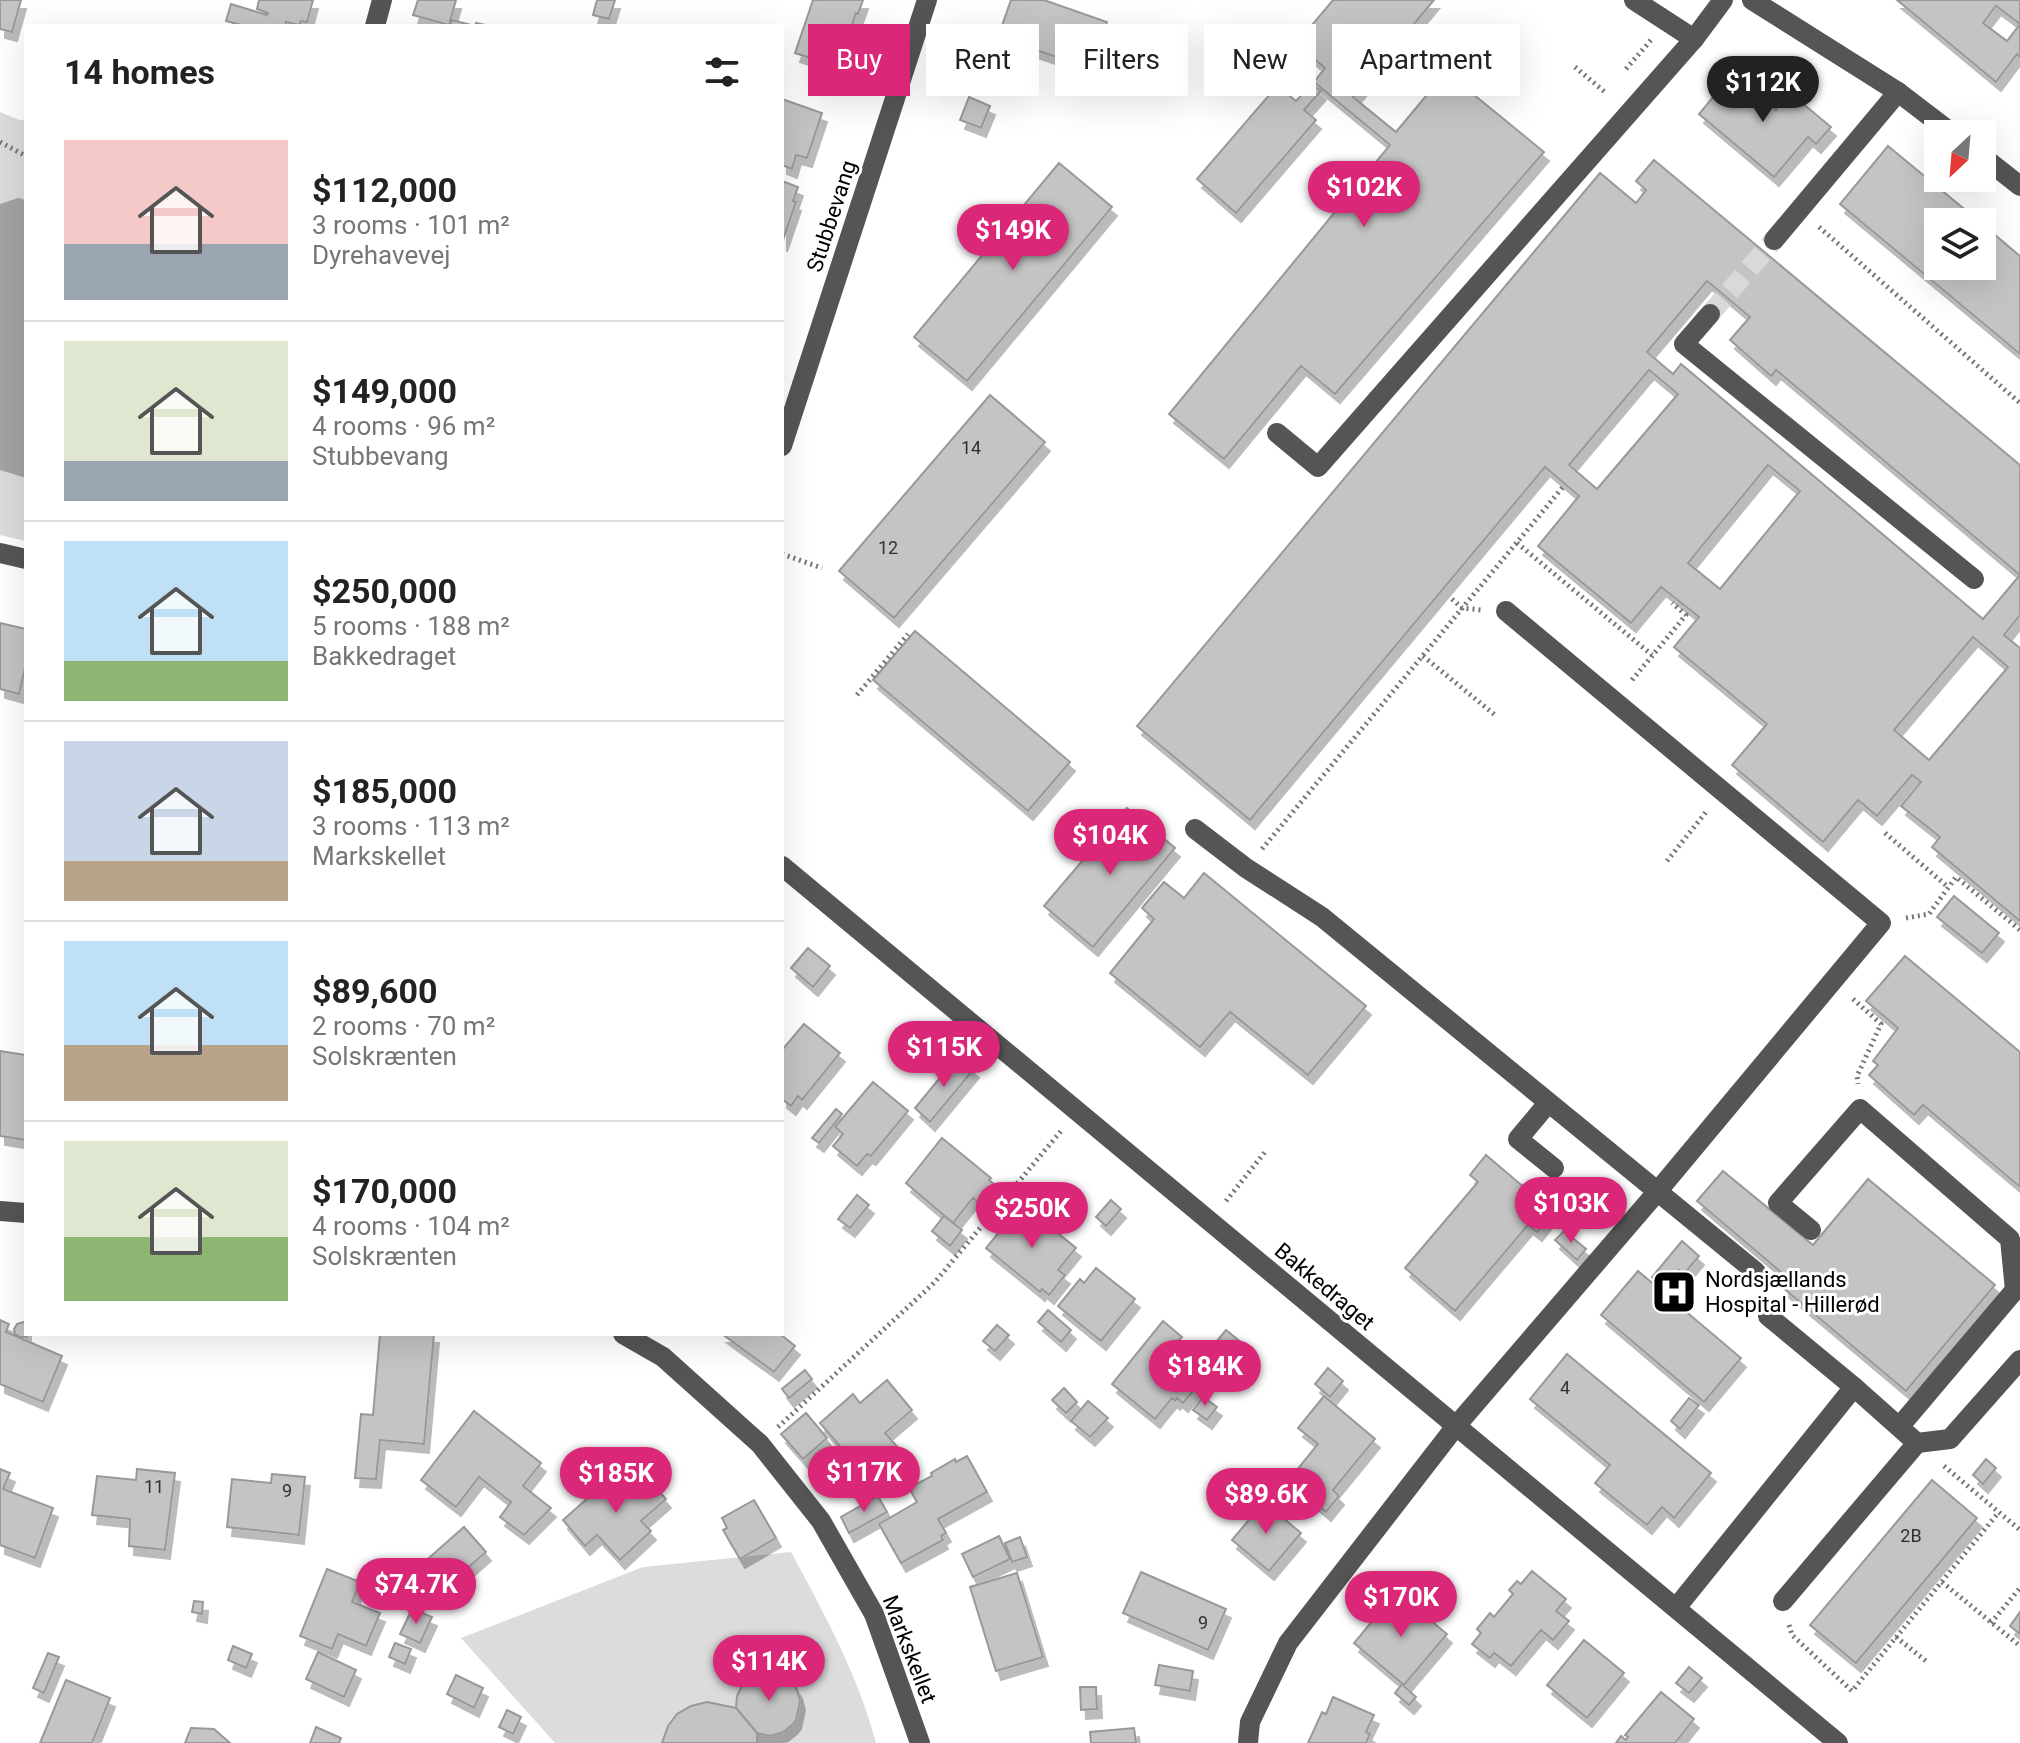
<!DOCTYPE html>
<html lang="en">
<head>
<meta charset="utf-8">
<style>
  body { margin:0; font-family:Roboto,sans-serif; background:#f6f6f6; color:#222; height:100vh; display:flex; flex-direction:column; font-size:30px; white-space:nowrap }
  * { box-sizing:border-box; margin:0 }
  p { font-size:26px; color:#767676 }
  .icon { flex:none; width:44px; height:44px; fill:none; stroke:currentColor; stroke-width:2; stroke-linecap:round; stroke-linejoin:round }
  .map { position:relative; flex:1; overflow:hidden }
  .sheet { position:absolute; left:24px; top:24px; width:760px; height:1312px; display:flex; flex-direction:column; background:#fff; border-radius:0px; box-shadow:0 8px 32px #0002 }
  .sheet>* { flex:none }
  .top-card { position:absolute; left:808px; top:24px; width:760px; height:72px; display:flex; gap:16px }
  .needle { width:52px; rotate:206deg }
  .fabs { position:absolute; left:1924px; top:120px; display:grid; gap:16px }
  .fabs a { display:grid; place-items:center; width:72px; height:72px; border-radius:0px; background:#fff; box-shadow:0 8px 32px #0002; font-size:40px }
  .price { position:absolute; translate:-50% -68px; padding:0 18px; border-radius:28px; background:#db2777; color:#fff; font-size:26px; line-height:52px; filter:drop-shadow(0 2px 4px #0008) }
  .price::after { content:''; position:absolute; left:50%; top:48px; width:24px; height:18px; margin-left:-12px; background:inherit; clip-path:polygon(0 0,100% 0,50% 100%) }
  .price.current { background:#222; color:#fff }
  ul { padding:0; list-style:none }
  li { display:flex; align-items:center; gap:24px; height:200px; padding:0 40px }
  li+li { border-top:2px solid #e0e0e0 }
  li span { display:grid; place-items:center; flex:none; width:224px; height:160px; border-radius:0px; color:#555 }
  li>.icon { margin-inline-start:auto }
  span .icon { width:96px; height:96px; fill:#fffc; stroke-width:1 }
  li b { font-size:34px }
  h2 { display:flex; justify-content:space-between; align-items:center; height:96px; padding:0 40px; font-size:34px }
  .tag { padding:0 28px; border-radius:0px; background:#fff; box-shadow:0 8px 32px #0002; font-size:28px; line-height:72px }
  .tag.current { background:#db2777; color:#fff }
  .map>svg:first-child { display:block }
  .green { fill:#dcdcdc }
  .water { fill:#a3a3a3 }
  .building { fill:#c4c4c4; stroke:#999; stroke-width:2; fill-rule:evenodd; filter:url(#shadow) }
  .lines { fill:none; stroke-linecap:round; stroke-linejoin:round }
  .minor-tunnel { stroke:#d9d9d9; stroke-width:20; stroke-dasharray:20 10; stroke-linecap:butt }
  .path { stroke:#777; stroke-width:5; stroke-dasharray:2 4; stroke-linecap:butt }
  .minor { stroke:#555; stroke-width:20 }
  .labels { text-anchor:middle; stroke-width:6; stroke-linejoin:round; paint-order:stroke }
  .number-label { font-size:18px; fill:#313131 }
  .street-label { font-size:22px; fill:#000; stroke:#fff }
  .poi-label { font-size:22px; fill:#000; stroke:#fff; text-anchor:start }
</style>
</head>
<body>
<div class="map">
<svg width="2020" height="1743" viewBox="0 0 2020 1743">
  <defs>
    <filter id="shadow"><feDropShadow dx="5" dy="9" stdDeviation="0" flood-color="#0004"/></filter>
  </defs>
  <rect width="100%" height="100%" fill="#fff"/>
  <g class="green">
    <path d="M0,112L19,120H26V541L0,535Z"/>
    <path d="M791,1552C824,1613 858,1675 876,1743H555L461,1638L643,1567Z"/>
  </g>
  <path class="water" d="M18,198L26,200V478L0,470V204Z"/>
  <g class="building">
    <path d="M0,0H21L12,32L0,29Z"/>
    <path d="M259,0H313L307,22L301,21L299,25L286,22L285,26H245L226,21L231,4L267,15L268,13L257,9Z"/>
    <path d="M418,0H456L449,25L413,15Z"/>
    <path d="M597,0H615L609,19L593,15Z"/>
    <path d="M813,0H863L858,14L856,13L838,67L795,53Z"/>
    <path d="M1011,0H1044L1107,22L1091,69L998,37Z"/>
    <path d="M1333,0H1434L1353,97L1396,132L1446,72L1544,152L1335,394L1301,366L1224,459L1169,414L1390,145L1314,82L1325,68L1296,44Z"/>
    <path d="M1897,0H2020V24L1996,6L1983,23L2007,41L2020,24V57L2017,54L1996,82Z"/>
    <path d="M452,20L475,26L476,23L490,26H450Z"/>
    <path d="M1733,73L1776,110L1790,93L1831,127L1816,144L1808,137L1774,177L1699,114Z"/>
    <path d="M1312,84L1321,91L1304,110L1316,120L1236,213L1197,179L1277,86L1296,101Z"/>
    <path d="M969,97L990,106L981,128L960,120Z"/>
    <path d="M782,99L822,113L807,158L796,155L792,169L782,165Z"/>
    <path d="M1888,146L1980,222H1938V266H1982V224L2020,256V354L1840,204Z"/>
    <path d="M1654,160L2020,465V615L2004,635L2020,648V921L1932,847L1940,837L1901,806L1921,782L1912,775L1877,816L1858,800L1823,842L1732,765L1767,724L1674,647L1699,617L1661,587L1631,623L1538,546L1579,496L1545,467L1250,820L1137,726L1600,173L1636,203L1646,190L1636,181ZM1707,281L1750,317L1730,340L1771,376L1776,370L2020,575L1983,619L1681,364L1673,374L1647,352ZM1649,370L1678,394L1597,489L1569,465ZM1768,465L1800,491L1720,589L1688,563ZM1973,637L2008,667L1929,760L1894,730Z"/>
    <path d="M1059,163L1112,207L967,381L914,337Z"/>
    <path d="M782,181L798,187L793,201L796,202L782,243Z"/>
    <path d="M990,395L1045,442L894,618L839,571Z"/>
    <path d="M0,623L26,629V664L19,694L0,689Z"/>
    <path d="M915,631L1070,762L1028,811L873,680Z"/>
    <path d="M1127,808L1175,848L1093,947L1044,906Z"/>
    <path d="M1204,873L1366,1006L1308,1075L1230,1012L1200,1047L1110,973L1154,919L1142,908L1164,882L1184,898Z"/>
    <path d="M1954,896L1999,933L1982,953L1937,917Z"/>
    <path d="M808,948L830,966L813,987L791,968Z"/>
    <path d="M1905,956L2020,1052V1187L1923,1105L1914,1115L1869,1075L1878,1065L1873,1061L1898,1028L1866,1001Z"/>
    <path d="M804,1024L840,1053L802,1100L798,1096L791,1106L782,1099V1050Z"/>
    <path d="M0,1051L26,1055V1140L0,1136Z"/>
    <path d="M958,1056L974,1069L930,1122L915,1108Z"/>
    <path d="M873,1082L908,1111L871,1156L867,1154L857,1166L833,1146L843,1134L835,1127Z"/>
    <path d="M836,1109L842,1114L819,1143L812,1138Z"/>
    <path d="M942,1138L991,1178L989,1180L1000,1189L984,1208L973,1198L953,1223L906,1183Z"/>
    <path d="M1486,1155L1553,1212L1537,1232L1528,1225L1455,1311L1405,1268L1478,1182L1470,1175Z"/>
    <path d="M1723,1171L1813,1245L1868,1179L1995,1285L1906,1391L1782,1287L1789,1279L1697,1201Z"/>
    <path d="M857,1195L869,1205L850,1228L838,1219Z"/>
    <path d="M1111,1200L1121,1209L1106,1226L1096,1217Z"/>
    <path d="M1022,1204L1076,1248L1058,1270L1065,1275L1049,1295L1042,1289L1040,1292L986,1248Z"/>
    <path d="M944,1216L962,1230L950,1246L932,1231Z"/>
    <path d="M1564,1231L1586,1249L1577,1260L1555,1240Z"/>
    <path d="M1682,1241L1699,1256L1684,1274L1679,1270L1664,1287L1652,1277Z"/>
    <path d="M1096,1268L1135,1299L1101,1341L1058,1306L1080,1279L1084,1283Z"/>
    <path d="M1638,1271L1741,1358L1704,1402L1601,1315Z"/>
    <path d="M1048,1310L1071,1330L1061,1342L1038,1322Z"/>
    <path d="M0,1320L9,1324L6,1332L62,1356L43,1402L0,1384Z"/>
    <path d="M1163,1321L1182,1337L1178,1341L1205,1364L1203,1366L1210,1371L1183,1403L1177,1398L1175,1401L1172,1398L1155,1419L1112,1384Z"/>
    <path d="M23,1322L26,1324V1334H28L27,1337H20L15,1334L14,1329L17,1324Z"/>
    <path d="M997,1325L1009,1335L995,1351L983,1341Z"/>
    <path d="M1226,1330L1243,1344L1223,1368L1206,1354Z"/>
    <path d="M380,1334H434L424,1444L380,1440L376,1479L355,1478L361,1414L373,1415Z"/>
    <path d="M722,1334H780L795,1346L774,1372Z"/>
    <path d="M1567,1354L1711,1473L1674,1518L1662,1507L1647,1525L1595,1483L1610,1465L1530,1399Z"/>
    <path d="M1328,1368L1343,1381L1330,1397L1315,1384Z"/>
    <path d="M805,1370L812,1379L789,1398L782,1389Z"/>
    <path d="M887,1380L912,1410L885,1433L901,1451L868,1479L820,1423L853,1394L860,1403Z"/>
    <path d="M1064,1388L1077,1402L1066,1413L1052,1400Z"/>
    <path d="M1324,1396L1375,1439L1333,1490L1339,1496L1326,1512L1306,1495L1298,1504L1284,1492L1291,1483L1288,1481L1318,1444L1298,1428Z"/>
    <path d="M1203,1397L1217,1407L1207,1420L1193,1410Z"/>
    <path d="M1689,1398L1699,1405L1680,1429L1671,1421Z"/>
    <path d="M1088,1401L1108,1418L1090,1437L1071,1421Z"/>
    <path d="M474,1411L541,1463L523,1486L551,1508L524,1535L500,1517L511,1502L479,1477L456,1507L421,1480Z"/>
    <path d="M806,1413L827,1438L803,1459L781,1434Z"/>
    <path d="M967,1456L987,1492L938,1519L946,1533L941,1536L943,1540L901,1563L879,1524L917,1502L909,1488L932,1476L931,1473L955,1459L956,1462Z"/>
    <path d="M1986,1459L1996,1468L1983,1484L1973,1475Z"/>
    <path d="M0,1469L10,1473L3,1489L53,1508L35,1558L0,1545Z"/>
    <path d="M137,1469L175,1473L165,1550L129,1546L130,1519L92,1515L97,1476L136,1480Z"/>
    <path d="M642,1473L666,1499L641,1521L651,1531L620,1560L597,1535L585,1546L563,1520L607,1481L619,1494Z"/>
    <path d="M272,1474L305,1477L299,1535L227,1527L232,1479L271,1483Z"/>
    <path d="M1932,1480L1977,1518L1856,1663L1810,1625Z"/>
    <path d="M878,1496L887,1512L849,1533L841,1517Z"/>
    <path d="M754,1500L776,1538L740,1559L723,1530L727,1528L722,1518Z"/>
    <path d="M1264,1502L1301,1533L1269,1571L1232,1540Z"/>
    <path d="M464,1527L486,1552L444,1589L422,1564Z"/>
    <path d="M999,1536L1010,1559L973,1577L962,1554Z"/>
    <path d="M1020,1537L1027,1557L1012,1562L1005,1543Z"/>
    <path d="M327,1569L360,1582L352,1602L380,1613L366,1646L338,1634L332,1649L300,1636Z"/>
    <path d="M1532,1571L1566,1599L1556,1611L1569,1621L1553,1640L1541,1630L1511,1666L1494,1653L1490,1658L1472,1644L1481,1633L1477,1629L1490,1613L1494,1617L1513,1594L1509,1590L1517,1581L1521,1584Z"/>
    <path d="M1141,1572L1226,1609L1208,1650L1123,1613Z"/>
    <path d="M1017,1573L1043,1657L996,1671L970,1587Z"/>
    <path d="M1399,1594L1447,1634L1404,1685L1354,1643L1384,1607L1387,1610Z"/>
    <path d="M194,1601L203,1602L202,1614L192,1612Z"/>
    <path d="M412,1609L432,1617L420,1643L400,1634Z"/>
    <path d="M2020,1612V1634L2010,1626Z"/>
    <path d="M1584,1640L1624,1673L1587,1718L1547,1685Z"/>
    <path d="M395,1643L411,1649L405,1664L389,1657Z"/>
    <path d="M233,1646L252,1654L246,1668L228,1660Z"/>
    <path d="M318,1652L356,1670L344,1697L306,1679Z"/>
    <path d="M48,1653L59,1657L44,1693L33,1688Z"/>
    <path d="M1159,1665L1193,1671L1190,1691L1155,1685Z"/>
    <path d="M1689,1667L1702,1678L1689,1693L1676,1683Z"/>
    <path d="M768,1671L783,1675L792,1682L797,1690L800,1701L796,1720L792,1725L783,1732L771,1736L757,1733L736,1708L737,1696L743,1684L754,1675Z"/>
    <path d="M456,1675L483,1688L474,1708L447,1694Z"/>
    <path d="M66,1680L110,1698L92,1743H40Z"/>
    <path d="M1402,1684L1416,1697L1409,1705L1395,1693Z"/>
    <path d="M1080,1687H1096L1097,1709L1081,1710Z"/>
    <path d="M1661,1692L1694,1719L1675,1743H1616L1621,1736L1626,1740L1628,1737L1625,1735Z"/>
    <path d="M1333,1697L1374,1715L1366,1732L1370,1734L1366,1743H1308L1322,1712L1326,1714Z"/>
    <path d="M707,1702L736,1708L757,1733V1743H662L668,1726L677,1714L691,1706Z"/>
    <path d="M507,1710L521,1717L513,1734L499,1727Z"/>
    <path d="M316,1727L341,1738L339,1743H310Z"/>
    <path d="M191,1728L214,1729L230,1743H185Z"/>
    <path d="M1134,1728L1136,1743H1091L1090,1732Z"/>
  </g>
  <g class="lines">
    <path class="minor-tunnel" d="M1710,314L1774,240"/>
    <g class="path">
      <path d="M1575,67L1606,93"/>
      <path d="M1626,69L1651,40"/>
      <path d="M0,142L26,156"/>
      <path d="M1819,227L2020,403"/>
      <path d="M1517,543L1652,655"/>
      <path d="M782,554L822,568"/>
      <path d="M1452,599L1462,608L1481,610"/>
      <path d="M1423,656L1495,715"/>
      <path d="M1632,680L1686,615L1672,603"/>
      <path d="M857,695L908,634"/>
      <path d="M1885,833L1948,887"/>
      <path d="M1262,849L1563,487"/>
      <path d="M1667,861L1706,812"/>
      <path d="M1906,918L1929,914L1956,877L2020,930"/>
      <path d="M1853,999L1881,1024L1857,1076L1858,1084"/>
      <path d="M1226,1201L1265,1152"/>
      <path d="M778,1427L935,1282L1061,1131"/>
      <path d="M1944,1466L2020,1530"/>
      <path d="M1942,1582L2020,1646"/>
      <path d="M1991,1623L2020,1588"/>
      <path d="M1789,1625L1792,1635L1852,1691L1999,1512"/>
      <path d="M1896,1637L1926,1661"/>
    </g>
    <g class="minor">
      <path d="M1634,0L1694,39"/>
      <path d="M1752,0L1898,92L1953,134"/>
      <path d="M375,26L382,0"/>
      <path d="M1982,156L2020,186"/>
      <path d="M1774,240L1898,92"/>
      <path d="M1710,314L1684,344L1974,579"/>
      <path d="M1277,433L1318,467L1694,39L1723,0"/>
      <path d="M782,446L927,0"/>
      <path d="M0,553L26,559"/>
      <path d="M1195,829L1246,868L1322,917L1756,1272"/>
      <path d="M782,866L1838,1743"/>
      <path d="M1548,1103L1518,1139L1554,1168"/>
      <path d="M0,1211L26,1213"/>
      <path d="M1811,1230L1778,1203L1860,1109L2010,1239L2015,1290L1900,1426"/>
      <path d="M1768,1316L1854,1387L1917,1443L1783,1601"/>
      <path d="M623,1334L663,1357L760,1444L821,1521L874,1614L920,1743"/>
      <path d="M1917,1443L1950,1439L2020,1360"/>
      <path d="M1676,1608L1854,1387"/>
      <path d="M1248,1743L1250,1722L1288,1643L1456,1426L1657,1192L1881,923L1506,611"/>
    </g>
  </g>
  <defs>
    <g id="hospital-square" transform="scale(2.3)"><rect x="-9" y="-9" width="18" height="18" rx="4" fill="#000" stroke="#fff"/><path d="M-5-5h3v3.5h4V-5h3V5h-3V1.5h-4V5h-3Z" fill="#fff"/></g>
  </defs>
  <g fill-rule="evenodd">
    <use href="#hospital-square" x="1674" y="1292"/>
  </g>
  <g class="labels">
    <g class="number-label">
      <text x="971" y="454">14</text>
      <text x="888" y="554">12</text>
      <text x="1565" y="1394">4</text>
      <text x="154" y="1493">11</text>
      <text x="287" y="1497">9</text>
      <text x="1911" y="1542">2B</text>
      <text x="1203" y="1629">9</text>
    </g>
    <g class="street-label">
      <text transform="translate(831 216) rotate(-72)" y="8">Stubbevang</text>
      <text transform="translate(1325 1286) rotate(40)" y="8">Bakkedraget</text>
      <text transform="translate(910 1649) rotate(69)" y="8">Markskellet</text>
    </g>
    <g class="poi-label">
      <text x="1705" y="1287">Nordsjællands<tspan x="1705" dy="25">Hospital - Hillerød</tspan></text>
    </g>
  </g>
</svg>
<div class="fabs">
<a><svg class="needle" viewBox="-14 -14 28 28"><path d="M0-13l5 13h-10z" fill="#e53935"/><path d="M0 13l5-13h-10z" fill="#767676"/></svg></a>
<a><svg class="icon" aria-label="layers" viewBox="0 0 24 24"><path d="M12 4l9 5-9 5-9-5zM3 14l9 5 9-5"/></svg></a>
</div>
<b class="price current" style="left:1763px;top:124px">$112K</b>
<b class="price" style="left:1364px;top:229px">$102K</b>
<b class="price" style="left:1013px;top:272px">$149K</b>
<b class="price" style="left:1110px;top:877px">$104K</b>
<b class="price" style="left:944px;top:1089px">$115K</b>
<b class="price" style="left:1571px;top:1245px">$103K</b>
<b class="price" style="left:1032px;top:1250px">$250K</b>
<b class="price" style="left:1205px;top:1408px">$184K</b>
<b class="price" style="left:864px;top:1514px">$117K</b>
<b class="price" style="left:616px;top:1515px">$185K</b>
<b class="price" style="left:1266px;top:1536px">$89.6K</b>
<b class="price" style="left:416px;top:1626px">$74.7K</b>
<b class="price" style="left:1401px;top:1639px">$170K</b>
<b class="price" style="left:769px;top:1703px">$114K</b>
<div class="top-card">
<a class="tag current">Buy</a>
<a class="tag">Rent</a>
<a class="tag">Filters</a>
<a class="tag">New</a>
<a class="tag">Apartment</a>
</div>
<section class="sheet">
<h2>14 homes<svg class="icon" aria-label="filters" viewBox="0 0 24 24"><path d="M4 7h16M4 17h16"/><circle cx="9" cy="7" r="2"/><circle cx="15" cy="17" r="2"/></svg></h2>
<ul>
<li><span style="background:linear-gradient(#f6c9c9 65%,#9aa5b1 0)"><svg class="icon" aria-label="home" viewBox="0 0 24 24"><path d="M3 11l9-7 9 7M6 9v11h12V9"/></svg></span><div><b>$112,000</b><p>3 rooms · 101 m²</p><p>Dyrehavevej</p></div></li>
<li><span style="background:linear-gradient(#dfe7d0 75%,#9aa5b1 0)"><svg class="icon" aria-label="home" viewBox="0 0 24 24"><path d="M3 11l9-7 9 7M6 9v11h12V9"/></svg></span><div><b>$149,000</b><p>4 rooms · 96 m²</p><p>Stubbevang</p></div></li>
<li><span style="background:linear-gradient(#bfe0f5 75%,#8fb573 0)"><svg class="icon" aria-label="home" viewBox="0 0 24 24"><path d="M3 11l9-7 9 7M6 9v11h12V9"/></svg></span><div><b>$250,000</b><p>5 rooms · 188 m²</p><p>Bakkedraget</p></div></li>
<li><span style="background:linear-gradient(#c9d6e8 75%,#b9a48a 0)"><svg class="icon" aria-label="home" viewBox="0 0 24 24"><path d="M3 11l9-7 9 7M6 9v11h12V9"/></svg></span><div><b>$185,000</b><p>3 rooms · 113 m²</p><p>Markskellet</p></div></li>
<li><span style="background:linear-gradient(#bfe0f5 65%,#b9a48a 0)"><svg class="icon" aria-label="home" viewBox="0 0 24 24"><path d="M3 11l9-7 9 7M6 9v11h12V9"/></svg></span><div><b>$89,600</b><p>2 rooms · 70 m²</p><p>Solskrænten</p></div></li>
<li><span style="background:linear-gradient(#dfe7d0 60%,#8fb573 0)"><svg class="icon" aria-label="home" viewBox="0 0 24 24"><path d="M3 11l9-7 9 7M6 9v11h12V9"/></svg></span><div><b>$170,000</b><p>4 rooms · 104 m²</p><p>Solskrænten</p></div></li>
</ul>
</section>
</div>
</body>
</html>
